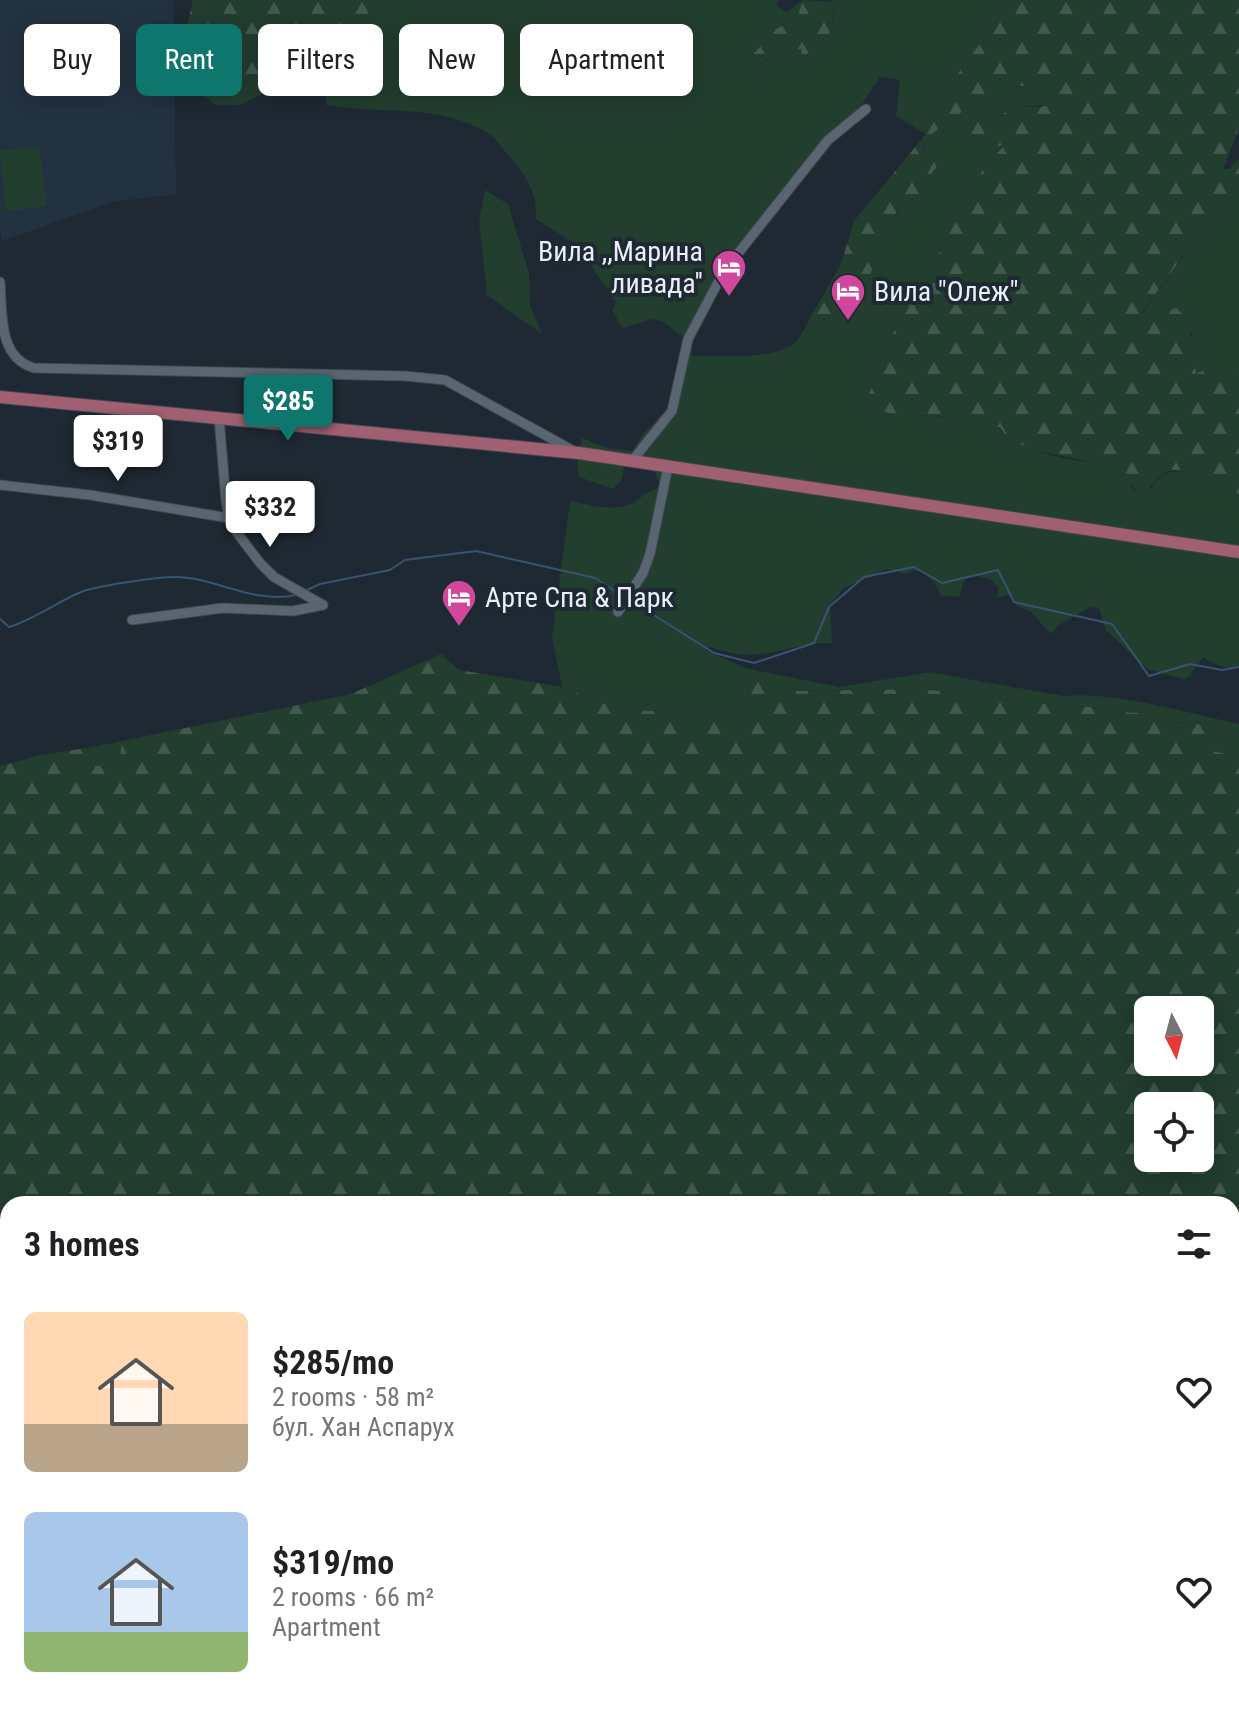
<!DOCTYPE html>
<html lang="en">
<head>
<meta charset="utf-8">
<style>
  body { margin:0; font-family:"Roboto Condensed",sans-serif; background:#f2f2f2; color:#202124; height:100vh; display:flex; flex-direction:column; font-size:30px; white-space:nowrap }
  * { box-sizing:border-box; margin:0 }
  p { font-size:26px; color:#757577 }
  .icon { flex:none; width:44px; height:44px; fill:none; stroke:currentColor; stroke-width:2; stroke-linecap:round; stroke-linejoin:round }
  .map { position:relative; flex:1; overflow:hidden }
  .sheet { position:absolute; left:0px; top:1196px; width:1240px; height:514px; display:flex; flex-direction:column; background:#fff; border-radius:24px 24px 0 0; box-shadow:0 4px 20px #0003 }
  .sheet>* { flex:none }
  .guide { position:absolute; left:24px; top:24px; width:800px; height:72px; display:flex; gap:16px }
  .needle { width:52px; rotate:174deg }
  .fabs { position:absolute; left:1134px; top:996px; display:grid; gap:16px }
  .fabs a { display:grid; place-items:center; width:80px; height:80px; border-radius:12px; background:#fff; box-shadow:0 4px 20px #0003; font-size:40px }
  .price { position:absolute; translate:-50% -68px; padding:0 18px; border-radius:8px; background:#fff; color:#222; font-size:26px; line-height:52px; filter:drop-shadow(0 2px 4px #0008) }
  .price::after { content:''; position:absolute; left:50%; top:48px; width:24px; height:18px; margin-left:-12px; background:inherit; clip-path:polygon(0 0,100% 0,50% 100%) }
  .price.active { background:#0f766e; color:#fff }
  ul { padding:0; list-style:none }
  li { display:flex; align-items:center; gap:24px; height:200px; padding:0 24px }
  li span { display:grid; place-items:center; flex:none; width:224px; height:160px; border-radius:12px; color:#555 }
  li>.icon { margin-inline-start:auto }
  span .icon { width:96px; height:96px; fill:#fffc; stroke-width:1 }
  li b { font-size:34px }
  h2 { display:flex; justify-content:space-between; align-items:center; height:96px; padding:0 24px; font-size:34px }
  .tag { padding:0 28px; border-radius:12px; background:#fff; box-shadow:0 4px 20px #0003; font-size:28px; line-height:72px }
  .tag.active { background:#0f766e; color:#fff }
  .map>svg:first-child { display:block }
  .built { fill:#233241 }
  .green { fill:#223e2f }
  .forest { fill:url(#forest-firs); fill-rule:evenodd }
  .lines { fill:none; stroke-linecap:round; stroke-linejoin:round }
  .stream { stroke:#385472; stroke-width:2 }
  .minor-casing { stroke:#3e474f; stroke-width:11 }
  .major-casing { stroke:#3e474f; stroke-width:14 }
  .minor { stroke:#596570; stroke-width:9 }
  .major { stroke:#a06072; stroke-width:12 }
  .labels { text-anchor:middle; stroke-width:8; stroke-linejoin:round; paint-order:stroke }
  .poi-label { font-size:28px; fill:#e9f0f7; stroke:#1f2933; text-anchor:start }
</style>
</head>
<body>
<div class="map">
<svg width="1239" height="1709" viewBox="0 0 1239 1709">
  <defs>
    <pattern id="forest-firs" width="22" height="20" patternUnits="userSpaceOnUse" patternTransform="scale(2)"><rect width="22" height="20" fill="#223e2f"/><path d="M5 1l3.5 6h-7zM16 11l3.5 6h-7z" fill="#425a4e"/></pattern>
  </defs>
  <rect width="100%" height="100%" fill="#1f2933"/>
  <path class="built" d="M0,0H173L176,194L112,202L2,241L0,229Z"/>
  <g class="green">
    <path d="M395,0H779L776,5L786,12L803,0L797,18L770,32L767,40L753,54L759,66L776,52L803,49L833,22L835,2L829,0H1012L917,129L896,116L900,80L880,77L859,109L731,264L693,339L691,356C719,355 772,361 795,343C802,337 802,328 811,323L825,330L828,335L836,329L850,299L860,297C864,282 875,269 877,255L904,198L916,191L940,163L918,161C922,151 925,140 933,133C959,109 1032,61 1062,102L1053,105L1020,106L984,122L982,140L1009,143L973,188L930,270L913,292L883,354L865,406C891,413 924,416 951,417C968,418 984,426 1001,427C1017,449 1066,461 1094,462C1103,462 1111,457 1119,463C1127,469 1131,480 1133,490L1151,489C1163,463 1194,468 1210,488L1234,491L1239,494V668C1225,669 1215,665 1203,657L1190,676L1184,679L1147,669L1106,630L1099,608L1090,607L1059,625L1051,634L1030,611L1017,606L1012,594L997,598L998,587L989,579L973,575L964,581L959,597L941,596L934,582L923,572L913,570L906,574L886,569L844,588L830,605L832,643C803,642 777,654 748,655C735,655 722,650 710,647L705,650L745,668L839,687L930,672L1063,696C1112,691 1189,713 1239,724V757L1209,750L1189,723L1173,722L1148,713L1117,712L1105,708L1054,705L922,689L799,691L741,677L752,698V719L628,709L601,703L562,687L552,637L570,501C587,505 611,511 628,505C639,501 645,491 657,489L659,484L655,472L644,465L624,467L621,481L613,489L579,477L577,464L582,438L607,448L632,451L645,432L673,403L683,337L662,321L653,319L623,328L612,311L616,302L577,245L536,219C537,193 527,177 511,158C504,151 498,140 490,135C441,102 381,115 326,105L325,55L358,37L369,12L377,18L387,13Z"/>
    <path d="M39,146L47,206L6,211L0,151Z"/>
    <path d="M1239,179V385L1196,374C1195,361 1188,344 1192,333L1154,316L1141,315Z"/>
    <path d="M485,190L508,204L529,273L530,305L542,334L487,295L479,222Z"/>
    <path d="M122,741L119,765L112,768L92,765L86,748Z"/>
    <path d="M0,1487L8,1489V1702H517L516,1709H0Z"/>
    <path d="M530,1702H636L660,1709H535Z"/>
    <path d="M720,1702H925L922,1709H717Z"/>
  </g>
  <g class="forest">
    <path d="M193,0H395L387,13L377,18L369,12L358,36L325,55L326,65L311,69L240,105H215L177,71Z"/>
    <path d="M803,0L835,2C832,26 829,49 811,66L800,62L802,49L776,52L758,66L753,54L767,40L770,32L797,18Z"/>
    <path d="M1012,0H1239V128L1223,169H1229L1239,159V179L1141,314L1154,316L1176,308C1197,326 1184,338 1198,357L1195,366L1196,374C1211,367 1219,359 1235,370L1236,384L1239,385V494L1234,491L1228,497H1219C1204,482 1178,456 1157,479C1150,486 1149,492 1138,495L1121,464L1113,460L1092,462L1032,450L1009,439L1000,427L985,426L953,417L889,413L865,406L883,354L913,292L930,270L986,163L1007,144L994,147L982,140L976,144L967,124L977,120L984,122L1020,106L1040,107L1061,102L1058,96L1044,95L1037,86H1018L974,103L933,133L924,144L919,160L937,151L940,163L917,191L922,193L904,198L903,208L897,211L860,298L850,299L836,329L829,335L825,330L811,323L805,327L841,264L854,221L926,134L917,129Z"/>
    <path d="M441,654L459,670L562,687L601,703L628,709L752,719V698L740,676L799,691L922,689L1054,705L1105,708L1117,712L1148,713L1173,722L1204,725L1209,750L1239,757V1709H995L990,1702H1232V1204H8V1489L0,1487V766L41,755L86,748L92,765L112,768L119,765L122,741L351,694ZM1148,1010H1200V1062H1148ZM1148,1106H1200V1158H1148Z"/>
    <path d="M637,1702H720L717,1709H660Z"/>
    <path d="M925,1702H979L984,1709H922Z"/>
  </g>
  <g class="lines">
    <g class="stream">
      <path d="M305,591L320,584L390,570L405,560L476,551L595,578L624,597"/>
      <path d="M630,600L714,653L754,663L814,643L829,607L864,577L914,567L942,583L998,570L1014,602L1112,624L1149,676L1190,664L1222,670L1239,667"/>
      <path d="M0,619L9,627C35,619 57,602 81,592C95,586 158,577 174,577C212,576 255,605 296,595"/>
    </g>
    <g class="minor-casing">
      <g id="minor">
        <path d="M0,282C2,320 0,358 34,368L405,376L445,380L572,450"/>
        <path d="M219,418L226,501L229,518L238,534L260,563L274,577L323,605"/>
        <path d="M632,461L672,411L688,339L724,271L828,140L866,109"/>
        <path d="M0,485L90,495L229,518"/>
        <path d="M618,612L643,573L650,554L668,467"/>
        <path d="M132,620L223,608L293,611L323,605"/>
      </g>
    </g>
    <g class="major-casing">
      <path id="major" d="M0,397L579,453L1239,552"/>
    </g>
    <use href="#minor" class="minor"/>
    <use href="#major" class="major"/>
  </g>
  <defs>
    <g id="hotel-pin" transform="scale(1.8)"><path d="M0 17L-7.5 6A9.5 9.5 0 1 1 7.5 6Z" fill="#d1479c" stroke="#1f2933"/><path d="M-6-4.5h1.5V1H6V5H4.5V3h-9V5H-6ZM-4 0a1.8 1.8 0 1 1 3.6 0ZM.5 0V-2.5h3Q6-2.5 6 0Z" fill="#fff"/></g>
  </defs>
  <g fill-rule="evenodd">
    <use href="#hotel-pin" x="729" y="267"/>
    <use href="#hotel-pin" x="848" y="291"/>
    <use href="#hotel-pin" x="459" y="597"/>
  </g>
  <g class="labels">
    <g class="poi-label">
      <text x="703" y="261" text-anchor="end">Вила ,,Марина<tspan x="703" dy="32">ливада''</tspan></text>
      <text x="874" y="301">Вила "Олеж"</text>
      <text x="485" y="607">Арте Спа &amp; Парк</text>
    </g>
  </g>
</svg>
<div class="fabs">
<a><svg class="needle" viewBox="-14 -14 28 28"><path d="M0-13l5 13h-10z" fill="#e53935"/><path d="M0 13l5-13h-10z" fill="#757577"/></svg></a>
<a><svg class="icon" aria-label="locate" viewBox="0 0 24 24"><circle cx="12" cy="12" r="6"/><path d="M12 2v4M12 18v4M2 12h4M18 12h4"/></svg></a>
</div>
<b class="price active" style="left:288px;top:443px">$285</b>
<b class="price" style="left:118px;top:483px">$319</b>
<b class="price" style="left:270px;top:549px">$332</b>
<div class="guide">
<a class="tag">Buy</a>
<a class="tag active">Rent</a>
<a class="tag">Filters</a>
<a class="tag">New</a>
<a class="tag">Apartment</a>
</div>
<section class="sheet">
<h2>3 homes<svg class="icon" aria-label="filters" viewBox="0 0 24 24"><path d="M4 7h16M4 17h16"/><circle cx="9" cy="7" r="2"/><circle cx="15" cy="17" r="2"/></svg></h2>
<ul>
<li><span style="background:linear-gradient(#ffd9b3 70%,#b9a48a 0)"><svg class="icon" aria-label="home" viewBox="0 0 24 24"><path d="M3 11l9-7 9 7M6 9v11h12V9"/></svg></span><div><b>$285/mo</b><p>2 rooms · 58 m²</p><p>бул. Хан Аспарух</p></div><svg class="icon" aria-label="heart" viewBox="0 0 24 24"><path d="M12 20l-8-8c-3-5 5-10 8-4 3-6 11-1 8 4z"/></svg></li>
<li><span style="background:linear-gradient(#a9c7e8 75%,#8fb573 0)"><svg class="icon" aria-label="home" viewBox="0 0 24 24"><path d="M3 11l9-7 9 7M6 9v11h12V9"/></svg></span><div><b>$319/mo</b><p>2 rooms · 66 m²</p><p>Apartment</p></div><svg class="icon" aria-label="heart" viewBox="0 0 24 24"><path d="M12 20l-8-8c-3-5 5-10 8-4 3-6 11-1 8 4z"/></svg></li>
</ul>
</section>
</div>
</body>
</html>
